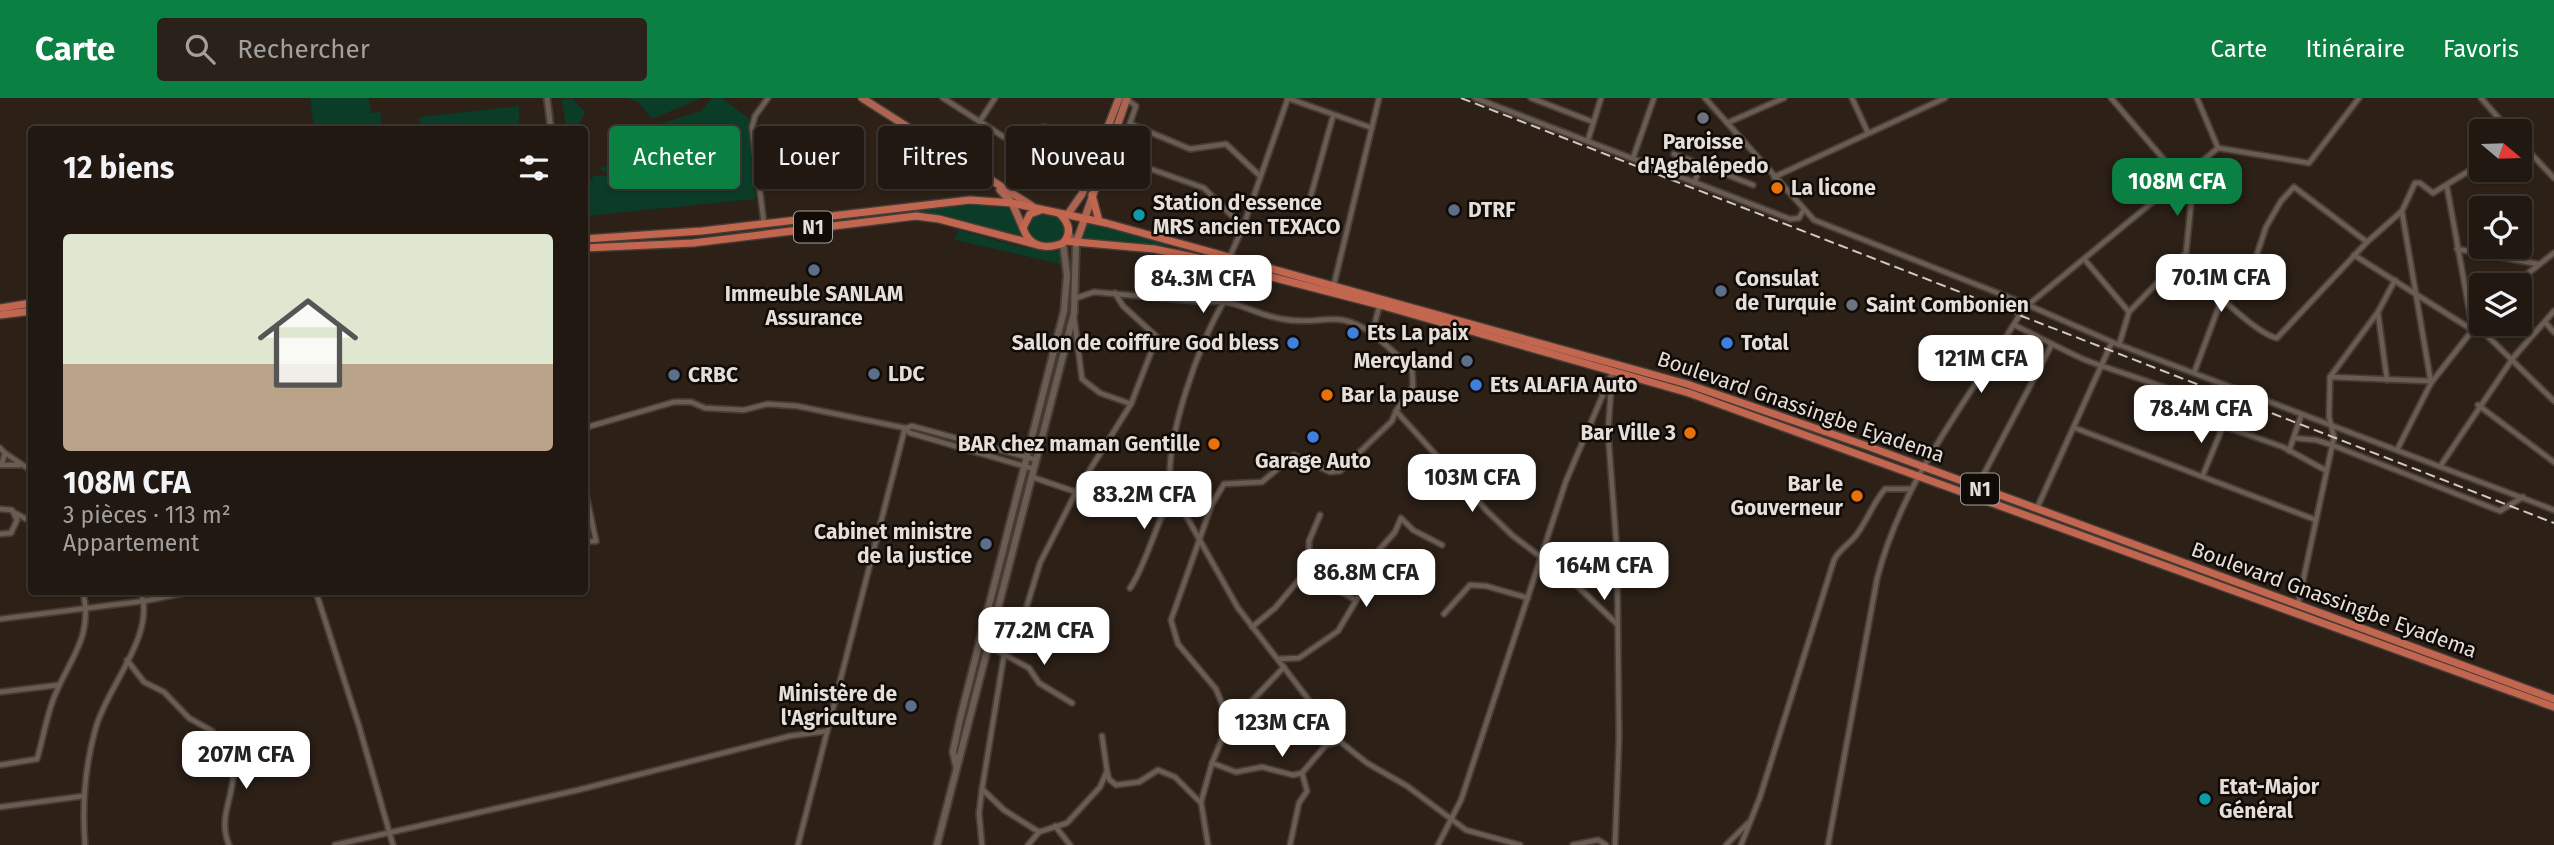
<!DOCTYPE html>
<html lang="fr">
<head>
<meta charset="utf-8">
<style>
  body { margin:0; font-family:"Fira Sans",sans-serif; background:#29211a; color:#f1f3f6; height:100vh; display:flex; flex-direction:column; font-size:26px; white-space:nowrap }
  * { box-sizing:border-box; margin:0 }
  p { font-size:23px; color:#a2a09f }
  .icon { flex:none; width:38px; height:38px; fill:none; stroke:currentColor; stroke-width:2; stroke-linecap:round; stroke-linejoin:round }
  .map { position:relative; flex:1; overflow:hidden }
  .drawer { position:absolute; left:28px; top:28px; width:560px; height:469px; display:flex; flex-direction:column; background:#211811; border-radius:7px; box-shadow:0 2px 5px #0004,0 0 0 2px #3e3731 }
  .drawer>* { flex:none }
  .hud { position:absolute; left:609px; top:28px; width:665px; height:63px; display:flex; gap:14px }
  .needle { width:46px; rotate:109deg }
  .buttons { position:absolute; left:2469px; top:21px; display:grid; gap:14px }
  .buttons a { display:grid; place-items:center; width:63px; height:63px; border-radius:7px; background:#211811; box-shadow:0 2px 5px #0004,0 0 0 2px #3e3731; font-size:35px }
  .price { position:absolute; translate:-50% -60px; padding:0 16px; border-radius:14px; background:#fff; color:#222; font-size:23px; line-height:46px; filter:drop-shadow(0 2px 4px #0008) }
  .price::after { content:''; position:absolute; left:50%; top:42px; width:21px; height:16px; margin-left:-10px; background:inherit; clip-path:polygon(0 0,100% 0,50% 100%) }
  .price.current { background:#0b8043; color:#fff }
  ul { padding:0; list-style:none }
  li { display:grid; align-content:center; gap:14px; height:371px; padding:0 35px }
  li+li { border-top:2px solid #3e3731 }
  li span { display:grid; place-items:center; height:217px; border-radius:7px; color:#555 }
  li>.icon { margin-inline-start:auto }
  span .icon { width:126px; height:126px; fill:#fffc; stroke-width:1 }
  li b { font-size:30px }
  h2 { display:flex; justify-content:space-between; align-items:center; height:84px; padding:0 35px; font-size:30px }
  .pill { padding:0 24px; border-radius:7px; background:#211811; box-shadow:0 2px 5px #0004,0 0 0 2px #3e3731; font-size:24px; line-height:63px }
  .pill.current { background:#0b8043; color:#fff }
  header { display:flex; align-items:center; gap:42px; box-sizing:border-box; height:98px; padding:0 35px; background:#0b8043; color:#fff }
  header strong { font-size:33px }
  nav { display:flex; gap:38px; margin-inline-start:auto; font-size:24px }
  .search { width:490px; height:63px; background:#29211a; display:flex; align-items:center; gap:18px; box-sizing:border-box; padding:0 24px; border-radius:7px; color:#a2a09f; font-size:26px }
  .map>svg:first-child { display:block }
  .green { fill:#0a3c28 }
  .lines { fill:none; stroke-linecap:round; stroke-linejoin:round }
  .minor-casing { stroke:#463c36; stroke-width:8 }
  .tertiary-casing { stroke:#463c36; stroke-width:9 }
  .secondary-casing { stroke:#463c36; stroke-width:10 }
  .primary-casing { stroke:#463c36; stroke-width:10 }
  .trunk-casing { stroke:#463c36; stroke-width:10 }
  .minor { stroke:#6b5c52; stroke-width:4.5 }
  .tertiary { stroke:#6b5c52; stroke-width:5 }
  .secondary { stroke:#6b5c52; stroke-width:6 }
  .primary { stroke:#ac6350; stroke-width:7 }
  .trunk { stroke:#c2664f; stroke-width:7 }
  .rail { stroke:#d1c8c2; stroke-width:2; stroke-dasharray:10 5; stroke-linecap:butt }
  .worship-dot { fill:#6b7280; stroke:#100b07; stroke-width:2.5 }
  .food-dot { fill:#e8710a; stroke:#100b07; stroke-width:2.5 }
  .service-dot { fill:#5c6f8a; stroke:#100b07; stroke-width:2.5 }
  .culture-dot { fill:#0f9aa8; stroke:#100b07; stroke-width:2.5 }
  .shop-dot { fill:#3f7fe0; stroke:#100b07; stroke-width:2.5 }
  .labels { text-anchor:middle; stroke-width:5; stroke-linejoin:round; paint-order:stroke }
  .shield { fill:#100b07; stroke:#a69f99; stroke-width:2 }
  .shield-label { font-size:19px; font-weight:bold; fill:#e6ded8 }
  .poi-label { font-size:21px; font-weight:bold; fill:#e6ded8; stroke:#100b07; text-anchor:start }
  .street-label { font-size:21px; fill:#e6ded8; stroke:#100b07 }
</style>
</head>
<body>
<header>
<strong>Carte</strong>
<div class="search"><svg class="icon" aria-label="search" viewBox="0 0 24 24"><circle cx="10" cy="10" r="6"/><path d="M15 15l6 6"/></svg>Rechercher</div>
<nav><a>Carte</a><a>Itinéraire</a><a>Favoris</a></nav>
</header>
<div class="map">
<svg width="2554" height="747" viewBox="0 0 2554 747">
  <rect width="100%" height="100%" fill="#2c2017"/>
  <g class="green">
    <path d="M310,0H369L371,15L380,14L382,31H314Z"/>
    <path d="M627,0H702L652,21L639,5Z"/>
    <path d="M712,0H722L749,21L755,101L585,118L584,89L594,78C615,74 627,95 652,65L658,69L668,47L662,25L701,13Z"/>
    <path d="M573,1L585,14L577,31H566L562,2Z"/>
    <path d="M519,8V31H421L419,19Z"/>
    <path d="M616,52L629,61L645,63C632,76 615,79 599,71L612,65Z"/>
    <path d="M980,107L1011,111L1024,140L943,118L906,112Z"/>
    <circle cx="1046" cy="131" r="17"/>
    <path d="M1088,124L1168,145V148L1079,144Z"/>
    <path d="M958,132L1021,149L1060,153L1061,166L955,142Z"/>
  </g>
  <g class="lines">
    <g class="minor-casing">
      <g id="minor">
        <path d="M943,0L1029,55L1033,54L1044,29L1099,49L1105,55"/>
        <path d="M1287,0L1372,30"/>
        <path d="M1475,0L1790,121L1799,120L1803,113"/>
        <path d="M1531,0L1593,24"/>
        <path d="M1705,0L1814,122L2028,207L2112,244L2554,412"/>
        <path d="M1852,0L1868,35"/>
        <path d="M2111,0L2179,79L2188,95L2191,106L2186,155L2129,214L2119,247"/>
        <path d="M2197,0L2218,50"/>
        <path d="M2481,0L2510,33"/>
        <path d="M1126,1L1136,8L1130,25L1133,27L1190,51L1226,46L1259,77"/>
        <path d="M980,23L995,0"/>
        <path d="M1130,25L1126,45L1131,64L1204,90L1243,129"/>
        <path d="M1727,25L1784,0"/>
        <path d="M1588,42L1601,0"/>
        <path d="M2520,44L2554,80"/>
        <path d="M1674,56L1753,87"/>
        <path d="M1633,60L1654,0"/>
        <path d="M1774,79L1945,0"/>
        <path d="M1694,85L1701,67"/>
        <path d="M2447,89L2471,222L2554,303"/>
        <path d="M1308,108L1333,18"/>
        <path d="M2402,114L2431,285"/>
        <path d="M764,126L752,29L755,18L768,0"/>
        <path d="M2457,151L2538,166"/>
        <path d="M2354,157L2471,231"/>
        <path d="M2182,161C2201,180 2253,235 2277,240L2367,144L2402,113L2415,85H2420L2433,95L2482,65"/>
        <path d="M2085,162L2129,214"/>
        <path d="M1226,167L1243,129L1288,0"/>
        <path d="M1249,173C1241,182 1231,192 1225,202C1200,241 1163,346 1171,391L1238,510L1342,645L1367,665L1407,688L1466,732L1520,747"/>
        <path d="M1334,186L1379,0"/>
        <path d="M2513,187L2554,155"/>
        <path d="M1076,200L1094,194L1207,204C1235,200 1255,217 1282,221C1323,229 1333,209 1372,235"/>
        <path d="M1380,206L1372,235L1412,270L1413,288L1396,313L1487,413L1513,438L1570,481L1617,526"/>
        <path d="M2378,215L2387,282"/>
        <path d="M1074,219L1082,281L1100,295L1131,306"/>
        <path d="M2545,224L2554,234"/>
        <path d="M2014,227C2037,238 2059,250 2083,261C2111,273 2209,299 2223,320V328L2203,377"/>
        <path d="M2194,275L2222,200L2252,171L2266,129L2281,103L2294,89L2367,144"/>
        <path d="M1612,279L1608,334L1617,454L1619,640L1615,747"/>
        <path d="M2330,279L2428,283"/>
        <path d="M2478,307L2554,364"/>
        <path d="M2223,328L2283,349L2325,372"/>
        <path d="M584,330L674,304H691L705,310L744,312L767,306L797,308L905,330L910,335L1034,371"/>
        <path d="M906,330L912,328L1037,362"/>
        <path d="M2075,330L2316,422"/>
        <path d="M2294,340L2316,342L2332,347L2500,413L2523,399"/>
        <path d="M0,350L5,355L2,365"/>
        <path d="M2397,352L2431,285L2482,220"/>
        <path d="M2289,353L2301,318"/>
        <path d="M5,355L32,373"/>
        <path d="M0,367H20"/>
        <path d="M2441,367L2513,260L2554,213"/>
        <path d="M1032,379L1076,394"/>
        <path d="M584,387L596,443L584,444"/>
        <path d="M1977,389L2052,246"/>
        <path d="M2037,410L2112,244"/>
        <path d="M0,411L12,412L17,422L11,435L0,436"/>
        <path d="M15,415L32,424"/>
        <path d="M1309,470L1329,481L1330,488L1356,502"/>
        <path d="M1130,490C1145,471 1162,406 1174,397"/>
        <path d="M316,494L359,628L393,747"/>
        <path d="M2298,506L2334,339L2329,319L2330,279L2378,214L2395,182"/>
        <path d="M1444,516L1470,487L1486,488L1528,500"/>
        <path d="M0,521L144,503L190,494"/>
        <path d="M1252,529L1275,510L1309,470V443L1320,417"/>
        <path d="M989,548L1029,570L1039,585L1072,605"/>
        <path d="M1278,561L1299,560L1338,533L1372,476L1379,452L1395,434L1401,420L1413,432L1442,447"/>
        <path d="M127,562L144,584L164,594L189,620L212,633"/>
        <path d="M0,594L59,587"/>
        <path d="M1227,629L1284,569"/>
        <path d="M227,648C246,689 214,711 229,747"/>
        <path d="M1212,665L1236,674L1262,669L1293,677L1302,675L1326,647L1340,643"/>
        <path d="M0,667L37,661C43,641 46,621 53,602C68,562 94,540 83,494"/>
        <path d="M1107,673L1109,681L1116,687L1139,684L1158,672L1175,679L1200,704"/>
        <path d="M982,691L1004,712L1039,734"/>
        <path d="M0,709L84,698"/>
        <path d="M1055,728L1070,747"/>
        <path d="M85,747C82,708 85,667 96,629C108,587 156,537 141,494"/>
        <path d="M335,747L578,692L790,638L827,633"/>
        <path d="M798,747L905,330"/>
        <path d="M982,747L979,715L982,691L1004,557L1013,527L1026,511L1040,465L1076,394L1131,306L1157,239L1123,208L1115,195"/>
        <path d="M1028,747L1039,734L1067,725L1100,689L1107,673L1102,638"/>
        <path d="M1208,747L1201,704L1212,665L1227,629L1225,613L1216,591L1178,546L1171,522L1212,406L1224,386L1262,384L1294,357L1330,374L1340,373L1392,323L1396,313"/>
        <path d="M1290,747L1299,705L1307,693L1302,675"/>
        <path d="M1438,747L1461,702L1566,383L1613,273"/>
        <path d="M1573,747L1598,742L1606,747"/>
        <path d="M1726,747L1748,725"/>
        <path d="M1741,747L1760,699L1834,462C1840,450 1850,446 1857,436C1868,421 1873,405 1885,391H1909"/>
        <path d="M1828,747L1877,481C1902,382 1967,304 2019,218L2028,207L2218,50L2309,65L2359,0"/>
      </g>
    </g>
    <g class="tertiary-casing">
      <path id="tertiary" d="M547,0L551,32"/>
    </g>
    <g class="secondary-casing">
      <g id="secondary">
        <path d="M956,667L953,654L960,621L1064,213L1067,177L1063,145"/>
        <path d="M937,747L1074,215L1076,145L1068,135"/>
      </g>
    </g>
    <g class="primary-casing">
      <g id="primary">
        <path d="M862,0L1032,108"/>
        <path d="M1000,92L1012,105L1023,130"/>
        <path d="M1068,116L1082,96L1119,0"/>
        <path d="M1076,145L1127,0"/>
      </g>
    </g>
    <g class="trunk-casing">
      <g id="trunk">
        <path d="M1092,97L1099,123"/>
        <path d="M1041,112L1030,116L1023,130C1029,149 1046,152 1063,145C1072,135 1069,125 1060,116"/>
        <path d="M584,141L702,133L970,102L1012,105L1106,125L1687,286L1867,348L2554,601"/>
        <path d="M1065,143L1154,151L1198,160L1380,207L1689,295L2554,609"/>
        <path d="M584,150L693,145L916,118L939,121L1038,147"/>
        <path d="M0,210L32,205"/>
        <path d="M0,217L32,213"/>
      </g>
    </g>
    <use href="#minor" class="minor"/>
    <use href="#tertiary" class="tertiary"/>
    <use href="#secondary" class="secondary"/>
    <use href="#primary" class="primary"/>
    <use href="#trunk" class="trunk"/>
    <path class="rail" d="M1461,0L2554,425"/>
  </g>
  <g class="worship-dot">
    <circle cx="1703" cy="20" r="7"/>
    <circle cx="1852" cy="207" r="7"/>
  </g>
  <g class="food-dot">
    <circle cx="1777" cy="90" r="7"/>
    <circle cx="1327" cy="297" r="7"/>
    <circle cx="1690" cy="335" r="7"/>
    <circle cx="1214" cy="346" r="7"/>
    <circle cx="1857" cy="398" r="7"/>
  </g>
  <g class="service-dot">
    <circle cx="1454" cy="112" r="7"/>
    <circle cx="814" cy="172" r="7"/>
    <circle cx="1721" cy="193" r="7"/>
    <circle cx="1467" cy="263" r="7"/>
    <circle cx="874" cy="276" r="7"/>
    <circle cx="674" cy="277" r="7"/>
    <circle cx="986" cy="446" r="7"/>
    <circle cx="911" cy="608" r="7"/>
  </g>
  <g class="culture-dot">
    <circle cx="1139" cy="117" r="7"/>
    <circle cx="2205" cy="701" r="7"/>
  </g>
  <g class="shop-dot">
    <circle cx="1353" cy="235" r="7"/>
    <circle cx="1293" cy="245" r="7"/>
    <circle cx="1727" cy="245" r="7"/>
    <circle cx="1476" cy="287" r="7"/>
    <circle cx="1313" cy="339" r="7"/>
  </g>
  <g class="labels">
    <g class="shield">
      <rect x="794" y="113.5" width="38" height="31" rx="5"/>
      <rect x="1961" y="375.5" width="38" height="31" rx="5"/>
    </g>
    <g class="shield-label">
      <text x="813" y="136">N1</text>
      <text x="1980" y="398">N1</text>
    </g>
    <g class="poi-label">
      <text x="1703" y="51" text-anchor="middle">Paroisse<tspan x="1703" dy="24">d'Agbalépedo</tspan></text>
      <text x="1791" y="97">La licone</text>
      <text x="1153" y="112">Station d'essence<tspan x="1153" dy="24">MRS ancien TEXACO</tspan></text>
      <text x="1468" y="119">DTRF</text>
      <text x="1735" y="188">Consulat<tspan x="1735" dy="24">de Turquie</tspan></text>
      <text x="814" y="203" text-anchor="middle">Immeuble SANLAM<tspan x="814" dy="24">Assurance</tspan></text>
      <text x="1866" y="214">Saint Combonien</text>
      <text x="1367" y="242">Ets La paix</text>
      <text x="1279" y="252" text-anchor="end">Sallon de coiffure God bless</text>
      <text x="1741" y="252">Total</text>
      <text x="1453" y="270" text-anchor="end">Mercyland</text>
      <text x="888" y="283">LDC</text>
      <text x="688" y="284">CRBC</text>
      <text x="1490" y="294">Ets ALAFIA Auto</text>
      <text x="1341" y="304">Bar la pause</text>
      <text x="1676" y="342" text-anchor="end">Bar Ville 3</text>
      <text x="1200" y="353" text-anchor="end">BAR chez maman Gentille</text>
      <text x="1313" y="370" text-anchor="middle">Garage Auto</text>
      <text x="1843" y="393" text-anchor="end">Bar le<tspan x="1843" dy="24">Gouverneur</tspan></text>
      <text x="972" y="441" text-anchor="end">Cabinet ministre<tspan x="972" dy="24">de la justice</tspan></text>
      <text x="897" y="603" text-anchor="end">Ministère de<tspan x="897" dy="24">l'Agriculture</tspan></text>
      <text x="2219" y="696">Etat-Major<tspan x="2219" dy="24">Général</tspan></text>
    </g>
    <g class="street-label">
      <text transform="translate(1801 309) rotate(19)" y="7">Boulevard Gnassingbe Eyadema</text>
      <text transform="translate(2334 502) rotate(20)" y="7">Boulevard Gnassingbe Eyadema</text>
    </g>
  </g>
</svg>
<div class="buttons">
<a><svg class="needle" viewBox="-14 -14 28 28"><path d="M0-13l5 13h-10z" fill="#e53935"/><path d="M0 13l5-13h-10z" fill="#a2a09f"/></svg></a>
<a><svg class="icon" aria-label="locate" viewBox="0 0 24 24"><circle cx="12" cy="12" r="6"/><path d="M12 2v4M12 18v4M2 12h4M18 12h4"/></svg></a>
<a><svg class="icon" aria-label="layers" viewBox="0 0 24 24"><path d="M12 4l9 5-9 5-9-5zM3 14l9 5 9-5"/></svg></a>
</div>
<b class="price current" style="left:2177px;top:120px">108M CFA</b>
<b class="price" style="left:2221px;top:216px">70.1M CFA</b>
<b class="price" style="left:1203px;top:217px">84.3M CFA</b>
<b class="price" style="left:1981px;top:297px">121M CFA</b>
<b class="price" style="left:2201px;top:347px">78.4M CFA</b>
<b class="price" style="left:1472px;top:416px">103M CFA</b>
<b class="price" style="left:1144px;top:433px">83.2M CFA</b>
<b class="price" style="left:1604px;top:504px">164M CFA</b>
<b class="price" style="left:1366px;top:511px">86.8M CFA</b>
<b class="price" style="left:1044px;top:569px">77.2M CFA</b>
<b class="price" style="left:1282px;top:661px">123M CFA</b>
<b class="price" style="left:246px;top:693px">207M CFA</b>
<div class="hud">
<a class="pill current">Acheter</a>
<a class="pill">Louer</a>
<a class="pill">Filtres</a>
<a class="pill">Nouveau</a>
</div>
<section class="drawer">
<h2>12 biens<svg class="icon" aria-label="filters" viewBox="0 0 24 24"><path d="M4 7h16M4 17h16"/><circle cx="9" cy="7" r="2"/><circle cx="15" cy="17" r="2"/></svg></h2>
<ul>
<li><span style="background:linear-gradient(#dfe7d0 60%,#b9a48a 0)"><svg class="icon" aria-label="home" viewBox="0 0 24 24"><path d="M3 11l9-7 9 7M6 9v11h12V9"/></svg></span><div><b>108M CFA</b><p>3 pièces · 113 m²</p><p>Appartement</p></div></li>
</ul>
</section>
</div>
</body>
</html>
